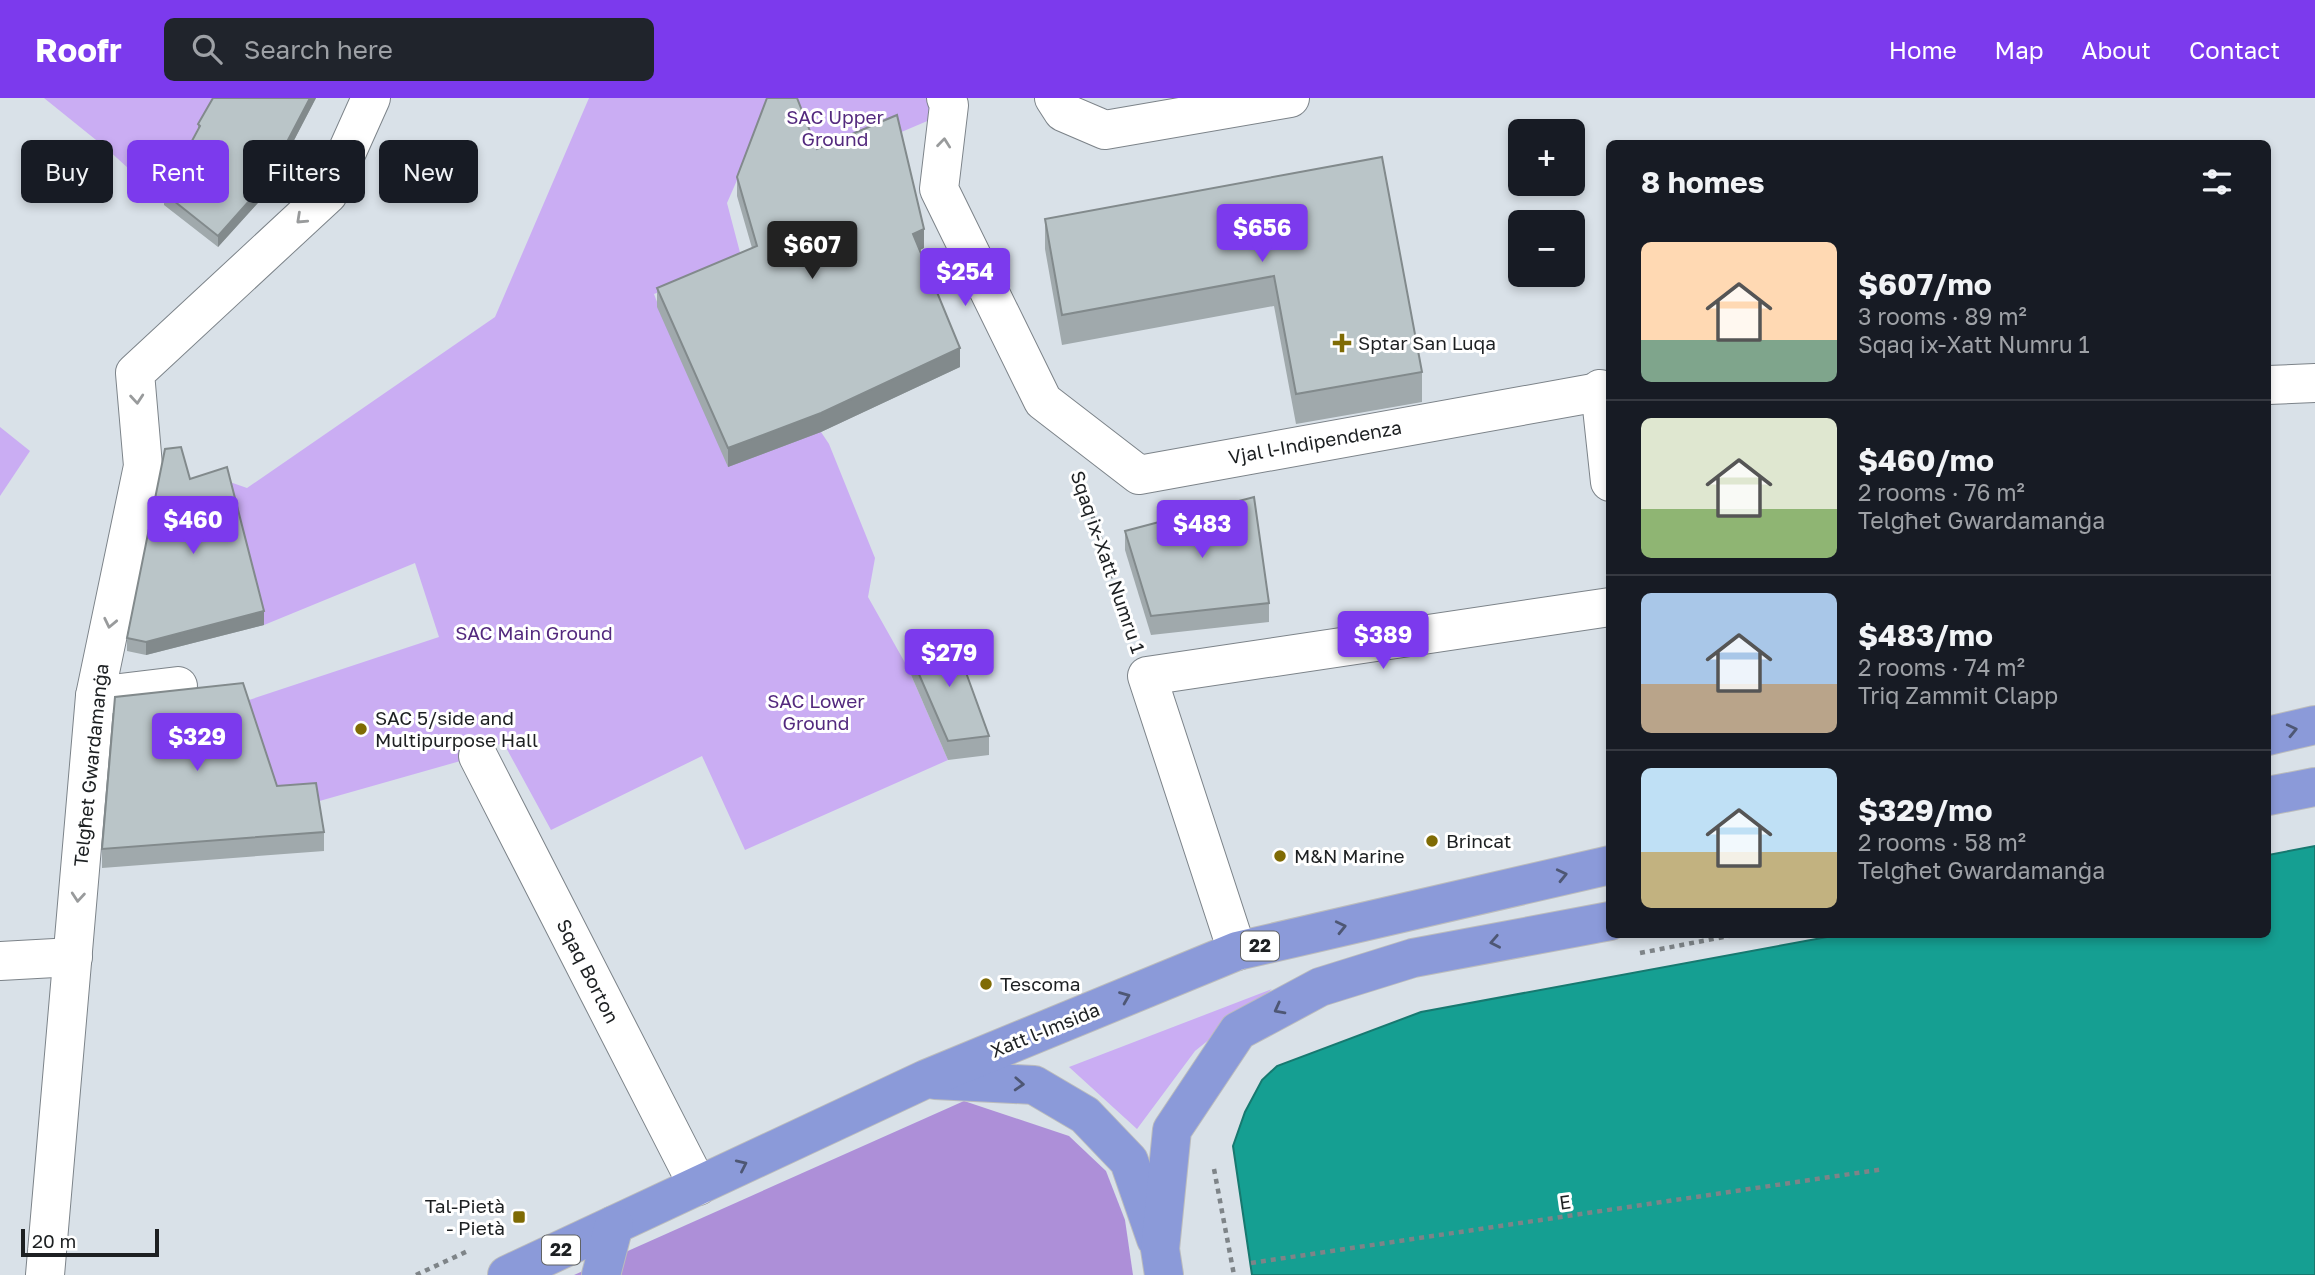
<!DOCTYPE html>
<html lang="en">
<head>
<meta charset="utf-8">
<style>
  body { margin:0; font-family:"Golos Text",sans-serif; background:#20242c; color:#f1f3f6; height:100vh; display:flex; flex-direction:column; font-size:26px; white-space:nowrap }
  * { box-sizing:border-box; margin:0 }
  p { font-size:23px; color:#9ea1a6 }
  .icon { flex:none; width:38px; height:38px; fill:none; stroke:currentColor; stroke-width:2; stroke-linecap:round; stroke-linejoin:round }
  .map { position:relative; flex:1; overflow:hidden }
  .details { position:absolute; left:1606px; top:42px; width:665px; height:798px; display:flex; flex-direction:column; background:#171b24; border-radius:10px; box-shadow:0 4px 10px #0003 }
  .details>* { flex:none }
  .guide { position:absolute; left:21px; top:42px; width:665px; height:63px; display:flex; gap:14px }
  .tools { position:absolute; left:1508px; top:21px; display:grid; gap:14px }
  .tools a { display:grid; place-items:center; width:77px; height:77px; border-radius:10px; background:#171b24; box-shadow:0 4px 10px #0003; font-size:35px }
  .scale { position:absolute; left:21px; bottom:18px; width:138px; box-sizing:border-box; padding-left:7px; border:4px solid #1d2022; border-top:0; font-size:19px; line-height:24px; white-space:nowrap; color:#1d2022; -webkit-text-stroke:5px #fff; paint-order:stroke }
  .price { position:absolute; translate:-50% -60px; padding:0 16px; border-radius:7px; background:#7c3aed; color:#fff; font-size:23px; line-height:46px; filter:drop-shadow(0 2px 4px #0008) }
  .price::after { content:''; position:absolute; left:50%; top:42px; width:21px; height:16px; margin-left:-10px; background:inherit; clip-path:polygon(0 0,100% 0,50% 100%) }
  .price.current { background:#222; color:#fff }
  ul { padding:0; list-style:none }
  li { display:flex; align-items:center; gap:21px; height:175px; padding:0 35px }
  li+li { border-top:2px solid #363941 }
  li span { display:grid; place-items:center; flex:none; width:196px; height:140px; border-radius:10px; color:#555 }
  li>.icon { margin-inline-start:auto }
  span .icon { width:84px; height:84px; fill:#fffc; stroke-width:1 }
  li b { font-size:30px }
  h2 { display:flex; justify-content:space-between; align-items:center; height:84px; padding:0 35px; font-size:30px }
  .tag { padding:0 24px; border-radius:10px; background:#171b24; box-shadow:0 4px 10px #0003; font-size:24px; line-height:63px }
  .tag.current { background:#7c3aed; color:#fff }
  header { display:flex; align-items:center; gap:42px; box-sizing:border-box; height:98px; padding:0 35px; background:#7c3aed; color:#fff }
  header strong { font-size:33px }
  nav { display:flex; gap:38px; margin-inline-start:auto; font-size:24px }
  .search { width:490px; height:63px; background:#20242c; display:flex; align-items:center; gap:18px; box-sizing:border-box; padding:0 24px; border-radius:10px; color:#9ea1a6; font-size:26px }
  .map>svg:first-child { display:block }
  .green { fill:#caadf3 }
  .forest { fill:#ad8fd8 }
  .water { fill:#159f92; stroke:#177970; stroke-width:2 }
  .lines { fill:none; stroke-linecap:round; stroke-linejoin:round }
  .minor-casing { stroke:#7c8389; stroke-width:40 }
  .highway-casing { stroke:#bbbcbd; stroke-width:40 }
  .path { stroke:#7e8488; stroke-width:4.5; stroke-dasharray:5 5; stroke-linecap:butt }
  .minor { stroke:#fff; stroke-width:38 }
  .highway { stroke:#8b9ad9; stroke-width:38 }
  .wall { fill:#a0a9ac }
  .shaded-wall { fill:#828a8c }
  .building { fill:#bac5c8; stroke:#828a8c; stroke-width:2 }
  .oneway { stroke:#999b9c }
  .oneway2 { stroke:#4e5774 }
  .poi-dot { fill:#7f6b04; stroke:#fff; stroke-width:2.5 }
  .labels { text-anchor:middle; stroke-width:6; stroke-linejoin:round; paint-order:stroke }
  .shield { fill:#fff; stroke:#616364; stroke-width:2 }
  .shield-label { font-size:18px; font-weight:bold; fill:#1d2022 }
  .park-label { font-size:19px; fill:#53297e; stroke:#fff }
  .poi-label { font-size:19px; fill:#1d2022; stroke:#fff; text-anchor:start }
  .street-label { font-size:19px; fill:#1d2022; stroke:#fff }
</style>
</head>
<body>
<header>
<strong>Roofr</strong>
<div class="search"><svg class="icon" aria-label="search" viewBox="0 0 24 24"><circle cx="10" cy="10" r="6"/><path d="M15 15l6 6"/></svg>Search here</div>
<nav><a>Home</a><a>Map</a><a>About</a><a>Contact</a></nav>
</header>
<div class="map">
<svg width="2315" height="1177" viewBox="0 0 2315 1177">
  <rect width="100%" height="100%" fill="#d9e1e8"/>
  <g class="green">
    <path d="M44,0H213L162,101L106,50Z"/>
    <path d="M589,0H773L727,105L742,162L654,196L667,230L821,334L829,346L875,460L868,499L908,570L948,662L745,752L702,658L551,732L503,644L478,658L316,704L277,707L243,604L439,539L415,465L264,527L227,383L247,390L495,219Z"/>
    <path d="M790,0H931L932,21L817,70Z"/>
    <path d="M0,329L30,353L0,398Z"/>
    <path d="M1272,891L1195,953L1137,1031L1069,969Z"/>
  </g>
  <path class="forest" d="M964,1003L1069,1038L1106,1073L1125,1122L1133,1177H574Z"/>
  <path class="water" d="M2315,748V1177H1252L1233,1048L1245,1014L1262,982L1277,968L1421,914L1838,837L2268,836V757Z"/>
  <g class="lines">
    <g class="minor-casing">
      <g id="minor">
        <path d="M946,0L949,7L939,91L1043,303L1139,377L1610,292"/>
        <path d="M1054,0L1063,14L1105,32L1290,0"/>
        <path d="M2268,287L2315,285"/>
        <path d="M1600,291L1610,384"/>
        <path d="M95,598L178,588"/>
        <path d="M478,658L698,1088"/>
        <path d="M1237,853L1147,578L1610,509"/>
        <path d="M0,863L73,859"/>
        <path d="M45,1177L95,598L143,368L135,275L328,96L371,0"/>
      </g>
    </g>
    <g class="highway-casing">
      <g id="highway">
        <path d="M2268,638L2315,627"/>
        <path d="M2268,698L2315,689"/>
        <path d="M935,982L1034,987L1085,1017L1129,1063L1156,1141"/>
        <path d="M507,1177L926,981L1237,853L1610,767"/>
        <path d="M601,1177L614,1127"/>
        <path d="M1164,1177L1160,1151L1172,1032L1238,933L1320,889L1413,860L1610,823"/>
      </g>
    </g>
    <g class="path">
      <path d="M1083,390L1133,537"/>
      <path d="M1640,855L1739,836"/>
      <path d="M1214,1071L1234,1177"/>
      <path d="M1251,1165L1884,1071"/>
      <path d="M416,1177L470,1152"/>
    </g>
    <use href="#minor" class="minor"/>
    <use href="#highway" class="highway"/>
  </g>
  <g class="wall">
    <path d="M213,0H316L266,96L218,149L164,107V95L198,32V26Z"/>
    <path d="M817,51L924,150L919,152L960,269L821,334L728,369L657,209V190L752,150L737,98V79Z"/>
    <path d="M1382,59L1422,274V304L1296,326L1274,208L1062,247L1045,151V121Z"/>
    <path d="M190,381L264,527L146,557L127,553V540Z"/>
    <path d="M1125,433L1269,505V524L1151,537L1125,452Z"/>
    <path d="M908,551L989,638V657L948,662L908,570Z"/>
    <path d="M277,688L324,734V753L102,770V751Z"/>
  </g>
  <g class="shaded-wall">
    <path d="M310,0H316L266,96L218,149V138Z"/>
    <path d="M924,131V150L913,156V136Z"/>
    <path d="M960,250V269L821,334L728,369V350Z"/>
    <path d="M264,513V527L146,557V544Z"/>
  </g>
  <g class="building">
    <path d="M213,0H310L266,84L218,138L164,95L200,28L198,26Z"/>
    <path d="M767,0H797L817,51L897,17L924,131L913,136L960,250L821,315L728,350L657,190L757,148L737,79Z"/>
    <path d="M1382,59L1422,274L1296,296L1274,178L1062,217L1045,121Z"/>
    <path d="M181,349L190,381L227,369L264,513L146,544L127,540L165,351Z"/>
    <path d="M1254,399L1269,505L1151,518L1125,433Z"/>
    <path d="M952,536L989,638L948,643L908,551Z"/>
    <path d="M243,585L277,688L316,685L324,734L102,751L115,599Z"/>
  </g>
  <defs><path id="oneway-chevron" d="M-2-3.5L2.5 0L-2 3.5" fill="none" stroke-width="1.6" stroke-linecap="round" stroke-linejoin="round" transform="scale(1.75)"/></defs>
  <g class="oneway">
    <use href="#oneway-chevron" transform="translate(944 45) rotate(-84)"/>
    <use href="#oneway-chevron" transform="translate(301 121) rotate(137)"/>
    <use href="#oneway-chevron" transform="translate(137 301) rotate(85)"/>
    <use href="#oneway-chevron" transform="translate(110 525) rotate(102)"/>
    <use href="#oneway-chevron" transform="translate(78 799) rotate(95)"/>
  </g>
  <g class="oneway2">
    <use href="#oneway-chevron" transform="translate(2292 632) rotate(-13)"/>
    <use href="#oneway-chevron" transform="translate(1562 777) rotate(-13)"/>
    <use href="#oneway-chevron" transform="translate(1341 829) rotate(-13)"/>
    <use href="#oneway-chevron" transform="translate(1495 844) rotate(169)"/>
    <use href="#oneway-chevron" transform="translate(1125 899) rotate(-22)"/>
    <use href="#oneway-chevron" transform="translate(1279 911) rotate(152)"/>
    <use href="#oneway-chevron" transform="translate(1019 986) rotate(3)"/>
    <use href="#oneway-chevron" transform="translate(742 1067) rotate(-25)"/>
  </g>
  <g class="poi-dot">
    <path d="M1338.5 234.5h7v7h7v7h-7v7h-7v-7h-7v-7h7z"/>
    <circle cx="361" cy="631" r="7"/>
    <circle cx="1432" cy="743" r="7"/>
    <circle cx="1280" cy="758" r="7"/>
    <circle cx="986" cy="886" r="7"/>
    <rect x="512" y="1112" width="14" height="14" rx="3.5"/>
  </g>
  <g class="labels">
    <g class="shield">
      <rect x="1241" y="833.5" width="38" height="29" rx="5"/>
      <rect x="542" y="1137.5" width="38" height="29" rx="5"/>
    </g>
    <g class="shield-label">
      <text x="1260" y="854">22</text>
      <text x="561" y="1158">22</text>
    </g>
    <g class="park-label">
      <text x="835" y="26">SAC Upper<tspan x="835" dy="22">Ground</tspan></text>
      <text x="534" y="542">SAC Main Ground</text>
      <text x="816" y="610">SAC Lower<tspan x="816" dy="22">Ground</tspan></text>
    </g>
    <g class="poi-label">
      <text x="1358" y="252">Sptar San Luqa</text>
      <text x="375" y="627">SAC 5/side and<tspan x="375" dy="22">Multipurpose Hall</tspan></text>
      <text x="1446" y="750">Brincat</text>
      <text x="1294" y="765">M&amp;N Marine</text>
      <text x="1000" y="893">Tescoma</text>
      <text x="505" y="1115" text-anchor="end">Tal-Pietà<tspan x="505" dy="22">- Pietà</tspan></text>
    </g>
    <g class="street-label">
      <text transform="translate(1315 344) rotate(-10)" y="7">Vjal l-Indipendenza</text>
      <text transform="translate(1108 464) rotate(71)" y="7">Sqaq ix-Xatt Numru 1</text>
      <text transform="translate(91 667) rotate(-84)" y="7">Telgħet Gwardamanġa</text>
      <text transform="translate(588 873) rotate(63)" y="7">Sqaq Borton</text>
      <text transform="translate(1045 932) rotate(-22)" y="7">Xatt l-Imsida</text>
      <text transform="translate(1565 1104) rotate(-8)" y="7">E</text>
    </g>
  </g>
</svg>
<div class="tools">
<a>+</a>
<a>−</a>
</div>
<div class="scale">20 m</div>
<b class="price" style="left:1262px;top:166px">$656</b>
<b class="price current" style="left:812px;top:183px">$607</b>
<b class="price" style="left:965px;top:210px">$254</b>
<b class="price" style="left:193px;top:458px">$460</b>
<b class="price" style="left:1202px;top:462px">$483</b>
<b class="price" style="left:1383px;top:573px">$389</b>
<b class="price" style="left:949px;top:591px">$279</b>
<b class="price" style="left:197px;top:675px">$329</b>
<div class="guide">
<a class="tag">Buy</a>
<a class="tag current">Rent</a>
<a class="tag">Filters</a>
<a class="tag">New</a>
</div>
<section class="details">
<h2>8 homes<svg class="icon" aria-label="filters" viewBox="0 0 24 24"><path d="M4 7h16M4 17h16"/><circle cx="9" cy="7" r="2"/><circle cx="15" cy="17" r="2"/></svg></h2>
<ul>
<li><span style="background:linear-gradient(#ffd9b3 70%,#7fa58c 0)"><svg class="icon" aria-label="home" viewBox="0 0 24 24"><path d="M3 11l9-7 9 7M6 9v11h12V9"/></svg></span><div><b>$607/mo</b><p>3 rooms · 89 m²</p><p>Sqaq ix-Xatt Numru 1</p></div></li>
<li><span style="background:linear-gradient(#dfe7d0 65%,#8fb573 0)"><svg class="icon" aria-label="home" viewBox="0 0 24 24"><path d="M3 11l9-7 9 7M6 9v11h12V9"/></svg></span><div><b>$460/mo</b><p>2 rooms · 76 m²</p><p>Telgħet Gwardamanġa</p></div></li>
<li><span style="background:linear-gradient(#a9c7e8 65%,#b9a48a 0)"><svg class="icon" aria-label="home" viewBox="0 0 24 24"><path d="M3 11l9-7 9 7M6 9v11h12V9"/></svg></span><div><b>$483/mo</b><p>2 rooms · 74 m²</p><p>Triq Zammit Clapp</p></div></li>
<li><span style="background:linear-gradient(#bfe0f5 60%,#c2b280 0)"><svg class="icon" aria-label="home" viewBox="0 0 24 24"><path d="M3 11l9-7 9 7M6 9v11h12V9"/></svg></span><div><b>$329/mo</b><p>2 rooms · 58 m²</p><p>Telgħet Gwardamanġa</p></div></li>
</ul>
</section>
</div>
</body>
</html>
